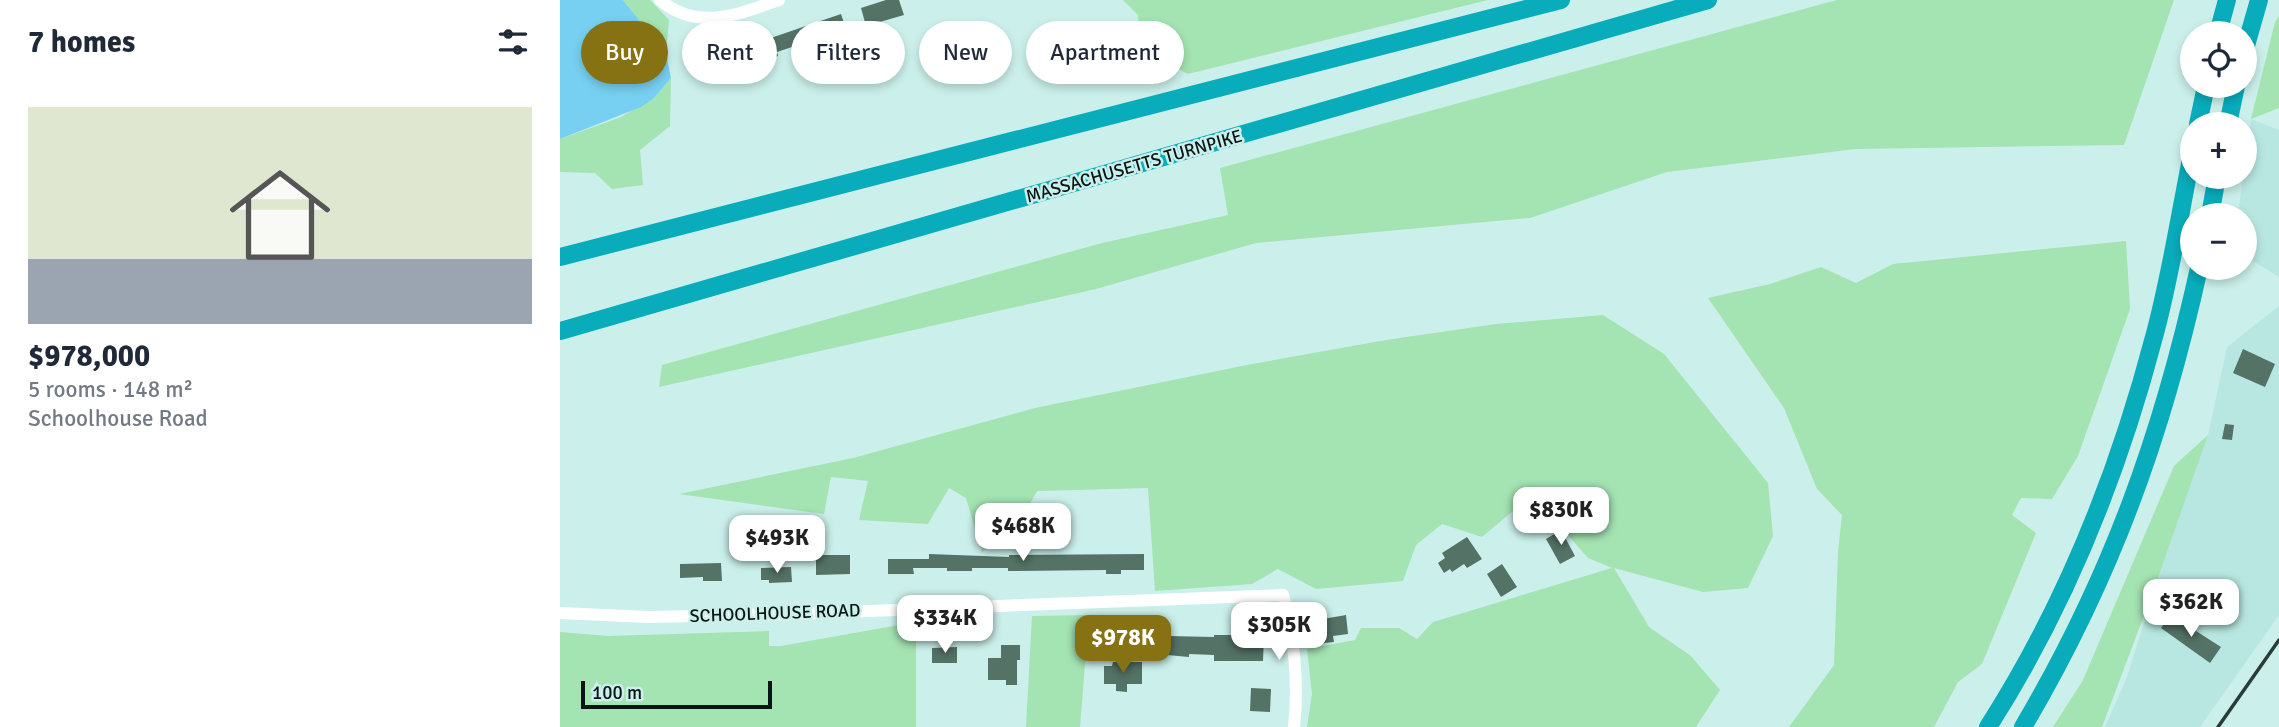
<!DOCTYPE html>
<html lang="en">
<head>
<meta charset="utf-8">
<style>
  body { margin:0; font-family:Signika,sans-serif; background:#f6f6f7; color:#1f2937; height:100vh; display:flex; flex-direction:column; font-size:26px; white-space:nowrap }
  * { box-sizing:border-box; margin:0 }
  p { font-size:23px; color:#747a83 }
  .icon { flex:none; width:38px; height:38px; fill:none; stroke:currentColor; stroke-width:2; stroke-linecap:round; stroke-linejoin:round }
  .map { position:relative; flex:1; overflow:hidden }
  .side { display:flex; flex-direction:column; background:#fff; width:560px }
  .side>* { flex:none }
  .guide { position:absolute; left:21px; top:21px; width:665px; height:63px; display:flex; gap:14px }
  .fabs { position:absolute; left:1620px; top:21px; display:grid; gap:14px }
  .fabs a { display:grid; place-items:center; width:77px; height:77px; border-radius:50%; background:#fff; box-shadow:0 4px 10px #0003; font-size:35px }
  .scale { position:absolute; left:21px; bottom:18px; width:191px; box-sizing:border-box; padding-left:7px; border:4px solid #081514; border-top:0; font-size:19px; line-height:24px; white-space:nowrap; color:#081514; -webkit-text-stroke:5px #cbf0eb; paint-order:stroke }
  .price { position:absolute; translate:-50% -60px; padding:0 16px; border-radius:14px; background:#fff; color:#222; font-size:23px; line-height:46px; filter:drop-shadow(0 2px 4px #0008) }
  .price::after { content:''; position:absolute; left:50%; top:42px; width:21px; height:16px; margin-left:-10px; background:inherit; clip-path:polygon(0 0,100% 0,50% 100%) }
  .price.on { background:#867213; color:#fff }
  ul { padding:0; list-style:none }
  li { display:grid; align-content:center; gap:14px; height:371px; padding:0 28px }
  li+li { border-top:2px solid #e0e1e3 }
  li span { display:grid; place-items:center; height:217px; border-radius:0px; color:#555 }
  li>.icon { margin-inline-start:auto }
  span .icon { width:126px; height:126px; fill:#fffc; stroke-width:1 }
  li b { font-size:30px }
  h2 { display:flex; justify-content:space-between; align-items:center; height:84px; padding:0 28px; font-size:30px }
  .pill { padding:0 24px; border-radius:32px; background:#fff; box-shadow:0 4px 10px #0003; font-size:24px; line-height:63px }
  .pill.on { background:#867213; color:#fff }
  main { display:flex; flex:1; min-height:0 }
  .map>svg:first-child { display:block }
  .built { fill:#b8e7e1 }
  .green { fill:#a4e3b2 }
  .water { fill:#77d0f1 }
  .building { fill:#547266 }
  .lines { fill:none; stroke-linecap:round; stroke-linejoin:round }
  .minor { stroke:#fff; stroke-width:12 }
  .highway { stroke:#08acbb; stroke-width:18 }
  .rail { stroke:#2a3b3a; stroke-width:3.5 }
  .labels { text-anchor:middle; stroke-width:5; stroke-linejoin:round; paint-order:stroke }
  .street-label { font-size:18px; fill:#081514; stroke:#cbf0eb }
</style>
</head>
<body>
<main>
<section class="side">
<h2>7 homes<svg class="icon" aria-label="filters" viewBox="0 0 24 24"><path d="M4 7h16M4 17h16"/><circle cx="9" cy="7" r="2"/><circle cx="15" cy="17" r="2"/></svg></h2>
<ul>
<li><span style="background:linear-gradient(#dfe7d0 70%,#9aa5b1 0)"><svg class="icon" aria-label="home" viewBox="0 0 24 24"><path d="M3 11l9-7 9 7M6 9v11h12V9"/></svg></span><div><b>$978,000</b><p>5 rooms · 148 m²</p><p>Schoolhouse Road</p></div></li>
</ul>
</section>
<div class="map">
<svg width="1719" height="727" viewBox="0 0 1719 727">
  <rect width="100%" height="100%" fill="#cbf0eb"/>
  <g class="built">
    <path d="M1691,119L1719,130V277L1685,256V215H1678L1683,177H1685Z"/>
    <path d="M1719,306V615L1640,727H1545L1567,677L1597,581L1648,435L1667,347Z"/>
  </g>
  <g class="green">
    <path d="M63,0H90L109,20L106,54Z"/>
    <path d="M563,0H928L628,74L581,49L578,15Z"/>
    <path d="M1277,0H1614L1564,145L1296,149L1107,172L970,218L696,243L536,289L99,387L102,365L542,243L668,215L660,168Z"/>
    <path d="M1719,16V108L1691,119L1715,22Z"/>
    <path d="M111,78L110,126L80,150L83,185L52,189L35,173L0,172V139L61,117L94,98Z"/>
    <path d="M1566,241L1570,309L1518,456L1492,499L1461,498L1452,515L1476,533L1422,664L1398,682L1374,727H1229L1274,665L1278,552L1282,515L1257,489L1224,408L1148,298L1210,284L1261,267L1296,283L1333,264Z"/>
    <path d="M1043,315L1104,354L1208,483L1213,536L1188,588L1143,592L1054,568L1089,627L1131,656L1160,690L1136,727H747L752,694L747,649L795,640L801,628H839L857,639L873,622L1052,568L1028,558L981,504L953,511L922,537L882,524L856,545L843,581L756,589L718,569L692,584L595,591L588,488L477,491L453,535L422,552L406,498L389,488L368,524L299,520L308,481L271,477L264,514L119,494L293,458L475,408L687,365L826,340L936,324Z"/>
    <path d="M1648,435L1597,581L1542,727H1493L1523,680L1614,466Z"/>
    <path d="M529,615L520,727H466L472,616Z"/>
    <path d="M356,622V727H0V632L48,636L209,631V646H221Z"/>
  </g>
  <path class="water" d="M0,0H63L106,54L111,78L94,98L81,107L0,139Z"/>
  <g class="building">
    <path d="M326,0H339L344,15L306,26L301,8Z"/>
    <path d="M281,14L286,29L217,52L218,56L199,62L193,44Z"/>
    <path d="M139,50L177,51V71L139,69Z"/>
    <path d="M1683,349L1715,364L1705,387L1673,373Z"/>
    <path d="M1665,424L1674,425L1672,440L1662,439Z"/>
    <path d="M1001,530L1015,556L1000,564L986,539Z"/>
    <path d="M907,537L922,559L907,568L904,564L892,572L890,569L884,573L878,563L885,558L882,553Z"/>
    <path d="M369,554L449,557V555L584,554V570H561V574H546V570L448,571V568H412V571H387V568H353L354,574H328V559H369Z"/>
    <path d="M256,555H290V574L256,575Z"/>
    <path d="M161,563L162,581H143V577L120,578V564Z"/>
    <path d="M942,564L957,587L941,597L927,574Z"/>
    <path d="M231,567L232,582L209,583V580H201V568Z"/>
    <path d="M786,615L788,634L773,636L774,642L764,643L763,633L758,634L757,620Z"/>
    <path d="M1611,615L1661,647L1650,663L1601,628Z"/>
    <path d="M654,635H704L703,661H654V655L629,654V657L596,654L597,640L608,641V636L654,637Z"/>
    <path d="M441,645H460V660H457V685H446V680H428V658H441Z"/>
    <path d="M397,647V663H372V648Z"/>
    <path d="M553,662H582V684H567V692L556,691V684H544V666H552Z"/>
    <path d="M691,688L711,689L710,712L690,711Z"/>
  </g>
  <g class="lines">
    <g class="minor">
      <path d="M100,0C137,32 179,14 219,0"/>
      <path d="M0,613L88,617L233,614L723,595C734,640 739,681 734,727"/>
    </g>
    <g class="highway">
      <path d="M1658,33L1667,0"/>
      <path d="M1685,49L1699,0"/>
      <path d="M1638,124L1646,86"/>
      <path d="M1668,124L1676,86"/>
      <path d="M1650,215L1657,177"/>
      <path d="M0,257L1001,0"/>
      <path d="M0,331L1148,0"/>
      <path d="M1428,727C1505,607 1558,474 1594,337C1611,275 1620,212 1633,149"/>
      <path d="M1463,727C1551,578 1602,436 1639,268"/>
    </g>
    <path class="rail" d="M1658,727L1719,640"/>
  </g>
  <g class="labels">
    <g class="street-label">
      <text transform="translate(574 166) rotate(-16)" y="6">MASSACHUSETTS TURNPIKE</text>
      <text transform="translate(215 613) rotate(-2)" y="6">SCHOOLHOUSE ROAD</text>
    </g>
  </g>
</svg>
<div class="fabs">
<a><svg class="icon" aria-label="locate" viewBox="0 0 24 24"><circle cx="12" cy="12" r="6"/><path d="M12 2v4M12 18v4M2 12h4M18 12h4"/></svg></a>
<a>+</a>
<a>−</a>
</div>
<div class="scale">100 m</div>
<b class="price" style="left:1001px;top:547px">$830K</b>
<b class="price" style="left:463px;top:563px">$468K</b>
<b class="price" style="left:217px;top:575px">$493K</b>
<b class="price" style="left:1631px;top:639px">$362K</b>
<b class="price" style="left:385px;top:655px">$334K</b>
<b class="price" style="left:719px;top:662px">$305K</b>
<b class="price on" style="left:563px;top:675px">$978K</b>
<div class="guide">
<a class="pill on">Buy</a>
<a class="pill">Rent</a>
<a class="pill">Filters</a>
<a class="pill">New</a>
<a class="pill">Apartment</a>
</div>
</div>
</main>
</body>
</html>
